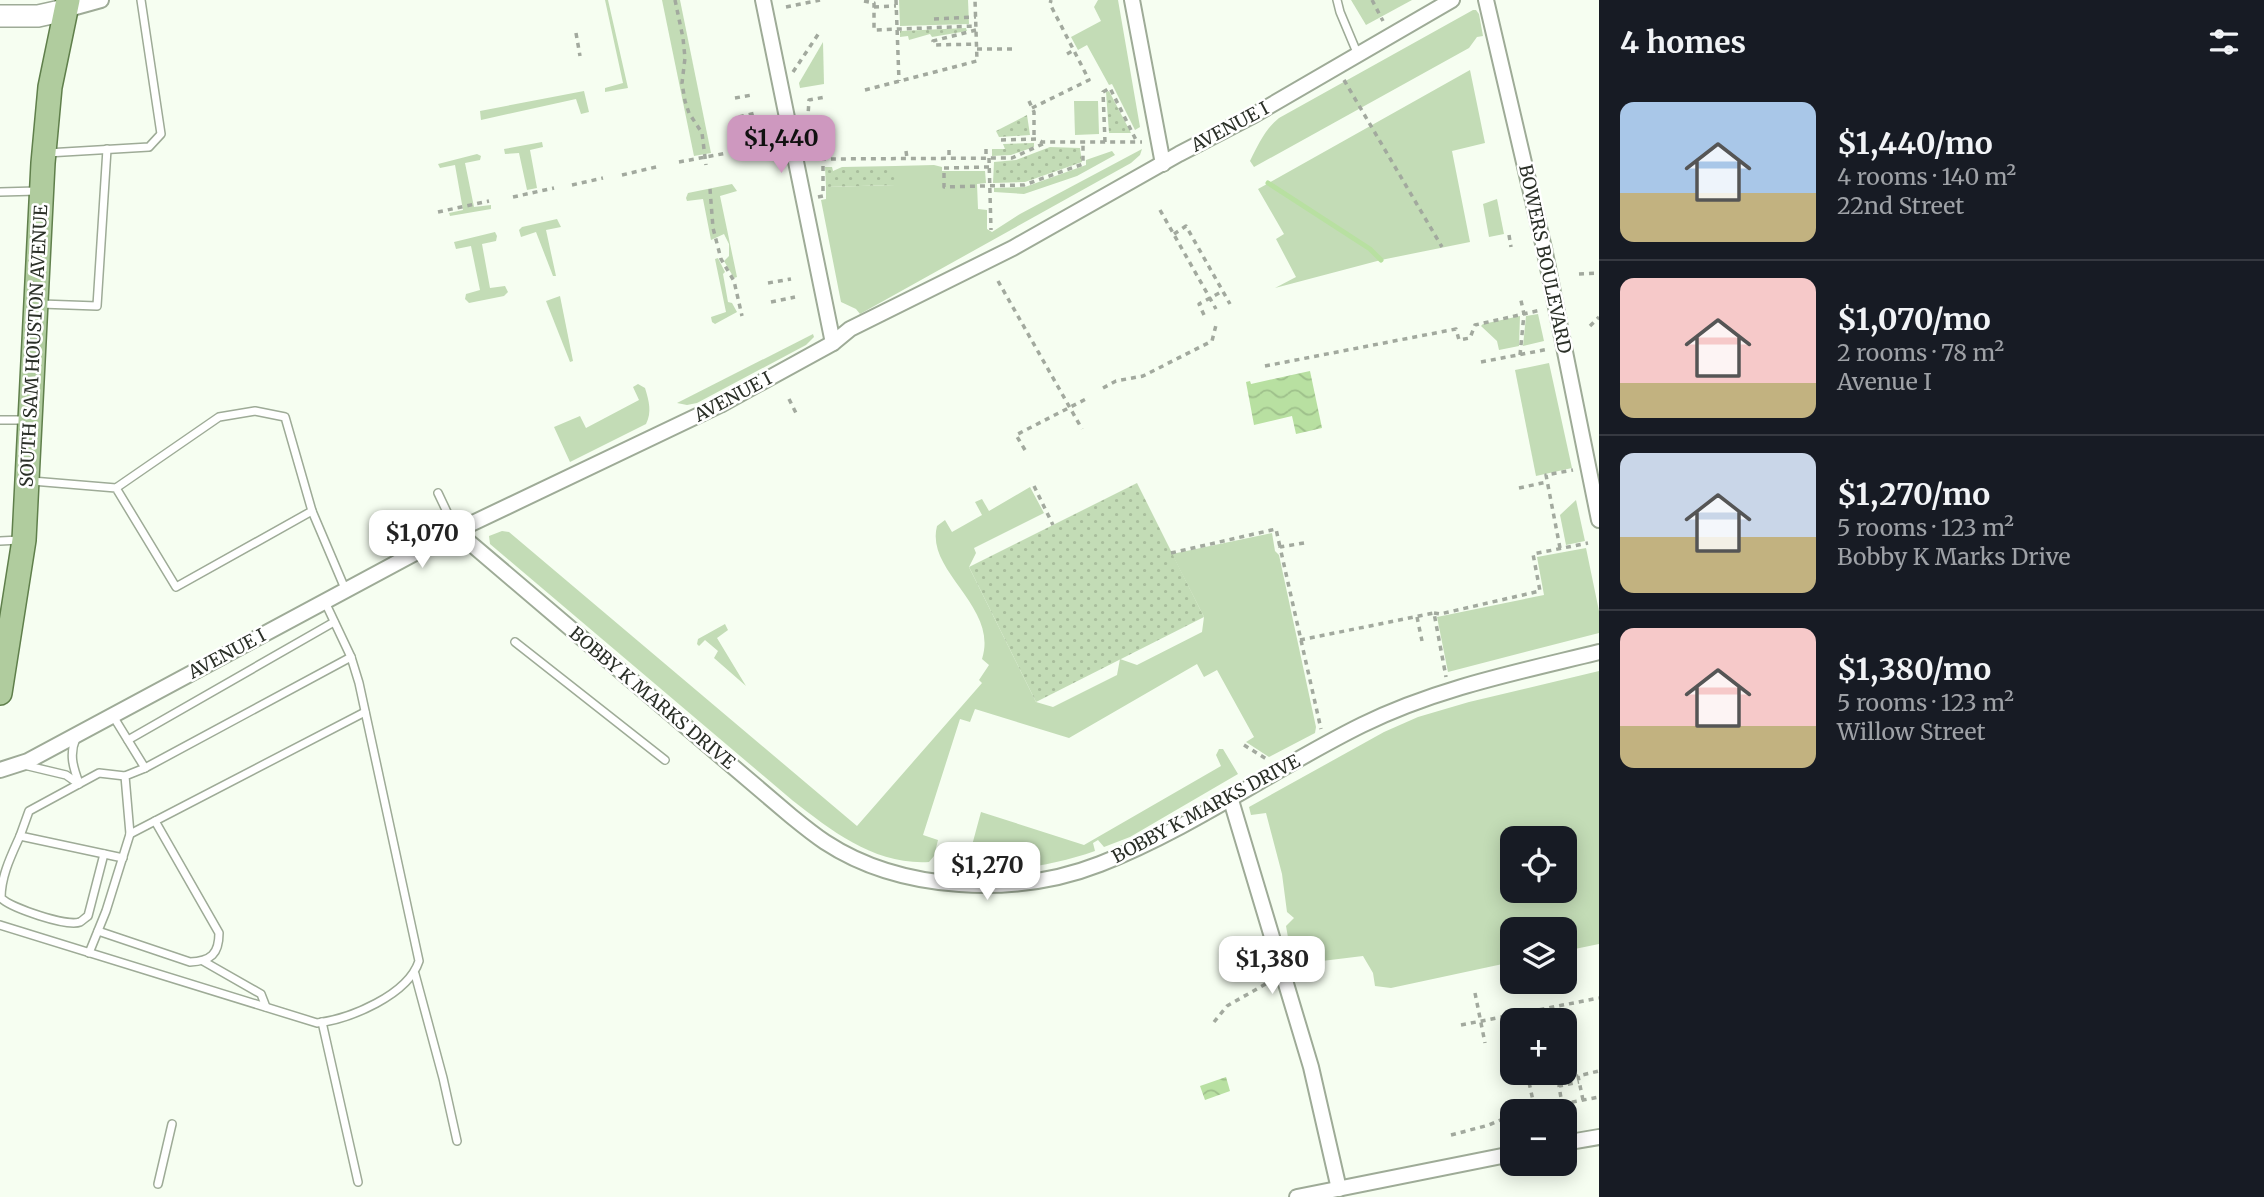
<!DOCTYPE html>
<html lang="en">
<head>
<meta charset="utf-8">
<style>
  body { margin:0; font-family:Merriweather,serif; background:#242831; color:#f1f3f6; height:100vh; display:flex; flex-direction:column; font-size:26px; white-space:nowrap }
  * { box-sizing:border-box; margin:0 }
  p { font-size:23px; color:#9ea1a6 }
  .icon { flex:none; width:38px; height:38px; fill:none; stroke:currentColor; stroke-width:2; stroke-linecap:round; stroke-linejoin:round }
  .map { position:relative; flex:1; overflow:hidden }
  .details { display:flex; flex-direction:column; background:#171b24; width:665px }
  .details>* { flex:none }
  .fabs { position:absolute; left:1500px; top:826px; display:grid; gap:14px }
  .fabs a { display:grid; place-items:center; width:77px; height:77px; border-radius:14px; background:#171b24; box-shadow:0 4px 18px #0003; font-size:35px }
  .price { position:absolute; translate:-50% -60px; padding:0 16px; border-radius:14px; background:#fff; color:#222; font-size:23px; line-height:46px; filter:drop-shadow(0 2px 4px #0008) }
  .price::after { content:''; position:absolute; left:50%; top:42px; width:21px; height:16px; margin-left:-10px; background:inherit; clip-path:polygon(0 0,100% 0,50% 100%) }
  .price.on { background:#ce98bf; color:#111 }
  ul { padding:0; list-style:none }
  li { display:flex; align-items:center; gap:21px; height:175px; padding:0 21px }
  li+li { border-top:2px solid #363941 }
  li span { display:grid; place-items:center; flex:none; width:196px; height:140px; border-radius:14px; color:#555 }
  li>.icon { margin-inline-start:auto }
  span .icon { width:84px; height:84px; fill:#fffc; stroke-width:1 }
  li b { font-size:30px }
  h2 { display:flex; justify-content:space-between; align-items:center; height:84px; padding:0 21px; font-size:30px }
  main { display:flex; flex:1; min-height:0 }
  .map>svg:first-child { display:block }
  .grass { fill:#c3dcb6; fill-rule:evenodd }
  .park { fill:url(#park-dots) }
  .water { fill:url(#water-waves) }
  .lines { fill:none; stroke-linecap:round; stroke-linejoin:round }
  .stream { stroke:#b8e0a1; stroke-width:5 }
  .lane-casing { stroke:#9eab97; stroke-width:10 }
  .street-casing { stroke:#9eab97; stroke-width:18 }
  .secondary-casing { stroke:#9eab97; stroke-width:24 }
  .primary-casing { stroke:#5f7f4b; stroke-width:26 }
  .path { stroke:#a2a99e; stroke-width:3.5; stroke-dasharray:5 5; stroke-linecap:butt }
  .lane { stroke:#fff; stroke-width:7 }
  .street { stroke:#fff; stroke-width:14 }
  .secondary { stroke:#fff; stroke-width:21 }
  .primary { stroke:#b0cc9e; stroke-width:23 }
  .labels { text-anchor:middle; stroke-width:5; stroke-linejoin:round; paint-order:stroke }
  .street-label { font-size:18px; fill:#2a2f27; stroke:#fff }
</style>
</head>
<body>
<main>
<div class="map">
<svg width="1599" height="1197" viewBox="0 0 1599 1197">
  <defs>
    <pattern id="park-dots" width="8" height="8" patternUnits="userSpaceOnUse" patternTransform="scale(1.75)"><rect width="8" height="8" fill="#c3dcb6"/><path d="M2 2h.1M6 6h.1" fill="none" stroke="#a8bd9c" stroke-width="1.8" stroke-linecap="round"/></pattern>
    <pattern id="water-waves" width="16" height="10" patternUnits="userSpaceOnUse" patternTransform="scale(1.75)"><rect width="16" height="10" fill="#b8e0a1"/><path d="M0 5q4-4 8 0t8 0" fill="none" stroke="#9ec08b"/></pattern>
  </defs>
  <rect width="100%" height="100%" fill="#f6fef1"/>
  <g class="grass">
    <path d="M605,0H608L628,88L605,92V88L623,83Z"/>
    <path d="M662,0H680L711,153L694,156Z"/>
    <path d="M899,0H968L969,24L900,26Z"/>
    <path d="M1098,0H1118L1140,127L1135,130L1112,84L1109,85L1087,45L1078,50L1071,37L1101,21L1094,7Z"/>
    <path d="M1351,0H1412L1366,25Z"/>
    <path d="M1473,10H1476L1479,14L1483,36L1477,37L1469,48L1254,167L1250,161C1258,145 1265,129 1279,118Z"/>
    <path d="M823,42L824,84L800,88L799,83Z"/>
    <path d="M1470,70L1485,143L1452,151L1470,242L1381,260L1275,288L1296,277L1276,239L1284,234L1258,189Z"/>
    <path d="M584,91L589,112L581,114L576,99L481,120L480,111Z"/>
    <path d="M1074,101H1098L1099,134L1075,135Z"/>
    <path d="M542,142L543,147L530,150L537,188L527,190L519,153L505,154L504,149Z"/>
    <path d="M1142,149L1140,155L1131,163L860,314L856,309L841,302L821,200L826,199V187L895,185V166L934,165L942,167V171H985L986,183L977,184L978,209L987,210V229L992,232L1020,214Z"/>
    <path d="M1112,151L1115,155L1077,176L1024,194L994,192V188L1025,187L1086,165V160Z"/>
    <path d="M477,154L481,156L480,160L465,163L474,207L491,205V209L450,216L449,213L463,210L455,165L440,168L438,164Z"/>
    <path d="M732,184L737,191L720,196L737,277L734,278L724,261L729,256V244L724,234L711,240L703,199L687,201L686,198L688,193Z"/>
    <path d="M1497,199L1504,234L1489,237L1483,204Z"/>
    <path d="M557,219L561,227L546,230L556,276H553L536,232L521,237L519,230L522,227Z"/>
    <path d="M495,232L497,236L496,241L482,244L490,288L505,286L508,292L504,296L469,303L465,299L466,294L480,290L471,246L456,249L454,242Z"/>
    <path d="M718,258L725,272L723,274L728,302L732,303L737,312L715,324L712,322L711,317L726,312L715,259Z"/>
    <path d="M560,296L573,361L570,362L546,301Z"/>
    <path d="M1538,314L1544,341L1523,346L1526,316Z"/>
    <path d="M1520,316L1519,346L1499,350L1497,341L1481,326L1483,324Z"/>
    <path d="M813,334L814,337L806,345L697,403L687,405L677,403Z"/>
    <path d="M1549,363L1572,468L1536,476L1515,370Z"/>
    <path d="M638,384L645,388C649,401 652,412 646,424L570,462L554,427L580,416L586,428L639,400L633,387Z"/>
    <path d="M1030,487L1044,513L974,548L976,553L969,567L1036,702L1053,707L1117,675L1120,659L1137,665L1202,632L1204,617L1172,554L1272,533L1275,551L1279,555L1316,727L1315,733L1269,757L1246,742L1254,737L1217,670L1204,677L1197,664L1069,738L975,709L970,722L960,719L923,835L938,840L934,856L929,862C875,865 833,832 792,800L490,544L489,536L502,531L509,532L857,826L982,683L979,680L989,665L982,659C999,606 925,572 937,526L945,520L952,532L982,515L975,502L982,499L989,511Z"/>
    <path d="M1576,500L1585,541L1566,545L1560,515Z"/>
    <path d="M1586,548L1599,611V633L1448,672L1437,617L1544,595L1537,557Z"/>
    <path d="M725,624L728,630L717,638L746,686L714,658L718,651L705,640L699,646L697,644L698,639Z"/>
    <path d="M1599,671V944L1565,951L1564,929H1512V962L1391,988L1375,986L1373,973L1363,956L1322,961L1312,947L1290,949L1286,926L1294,918L1287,912L1282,874L1266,813L1251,815L1249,807L1384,732L1418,717L1469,702ZM1512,838H1564V891H1512Z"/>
    <path d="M1219,749H1223L1238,774L1130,837L1104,847L1098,840L1093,843L1095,851C1052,866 1003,874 958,867C953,861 954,854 957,847L971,849L981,812L1084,845L1221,766L1216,755Z"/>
  </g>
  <g class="park">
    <path d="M966,28L967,31L932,37L930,34L909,40L908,36L900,37V31Z"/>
    <path d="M1109,91L1131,133H1109L1106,92Z"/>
    <path d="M1027,115L1030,135L999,137L996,131Z"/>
    <path d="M1034,143V147L1011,155L992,156V149H1005L1003,144Z"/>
    <path d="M1050,147L1080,148L1082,162L1025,182L993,183L994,162L1016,160Z"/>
    <path d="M895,166V185L826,187L825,167H832L833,171L842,167Z"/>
    <path d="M1137,483L1204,617L1036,702L969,567Z"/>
  </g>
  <g class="water">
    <path d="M1310,371L1322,428L1296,434L1292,416L1254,425L1246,382L1250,381L1251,384Z"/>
    <path d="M1226,1077L1230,1091L1205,1100L1200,1086Z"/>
  </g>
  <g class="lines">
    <path class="stream" d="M1268,183L1370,249L1381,260"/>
    <g class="lane-casing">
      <g id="lane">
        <path d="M1337,0L1340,12L1358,55"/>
        <path d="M47,153L149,147L161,134L141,0"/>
        <path d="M0,192L37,191"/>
        <path d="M41,304L97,306L107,149"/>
        <path d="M0,420H26"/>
        <path d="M32,481L116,488L176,587L312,511L285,417L255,411L219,417L116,488"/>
        <path d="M438,493L456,531"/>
        <path d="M312,511L346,591"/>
        <path d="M0,541L20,540"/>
        <path d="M515,642L665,760"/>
        <path d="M76,738C69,754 73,767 79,783"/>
        <path d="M128,740L334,622"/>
        <path d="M24,765L66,775L79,784"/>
        <path d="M145,768L351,657"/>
        <path d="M130,834L365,712"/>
        <path d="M20,836C11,856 1,876 1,898C11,908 67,927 80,922C82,921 86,917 88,916L104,854"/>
        <path d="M123,858L20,836L29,811L99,773L125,776"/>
        <path d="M0,925L317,1023C350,1019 408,995 419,961L359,683L351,657L325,602"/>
        <path d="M98,931L190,962C211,961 219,954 219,933L155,821"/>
        <path d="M89,953L106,911L130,834L125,776L145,768L113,716"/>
        <path d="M203,961L261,994L266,1007"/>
        <path d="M415,974L443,1078L457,1141"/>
        <path d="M322,1022L358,1182"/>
        <path d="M158,1184L172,1124"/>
      </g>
    </g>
    <g class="street-casing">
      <g id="street">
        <path d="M763,0L833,343"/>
        <path d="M1132,0L1163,164"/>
        <path d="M1486,0L1544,248L1599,520"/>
        <path d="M65,10L101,0"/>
        <path d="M456,531L791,816C802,825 813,834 825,842C901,892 1016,897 1100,864C1192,828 1273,769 1362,725C1437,688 1518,672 1599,652"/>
        <path d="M0,770L28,761L456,531L720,405L833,343L850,329L1013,248L1179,154L1254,115L1452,0"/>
        <path d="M1230,797L1311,1067L1339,1189"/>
        <path d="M1564,1143L1599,1137"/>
        <path d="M1297,1197L1512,1154"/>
      </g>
    </g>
    <g class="secondary-casing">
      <path id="secondary" d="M0,16H38L65,10"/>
    </g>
    <g class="primary-casing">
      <path id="primary" d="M0,693L24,540L43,163L50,87L68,0"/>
    </g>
    <g class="path">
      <path d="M675,0L683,38L685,58L682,83L685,101L689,113L702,133L706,165"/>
      <path d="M896,0L899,81"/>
      <path d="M1372,0L1383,21"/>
      <path d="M864,1L874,3V30L976,26"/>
      <path d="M786,7L820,0"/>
      <path d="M874,7L896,6"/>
      <path d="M934,19L976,17"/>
      <path d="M976,30L933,41L935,45L977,44"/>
      <path d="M576,33L580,56"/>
      <path d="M977,49H1017"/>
      <path d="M1067,54L1074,50"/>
      <path d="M793,72L819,33"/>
      <path d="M1344,80L1442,247"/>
      <path d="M865,90L977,61L975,0"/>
      <path d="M735,98L752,95"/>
      <path d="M1029,101L1034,112V139"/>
      <path d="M1032,108L1089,80L1050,4L1051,0"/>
      <path d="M739,117L755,113"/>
      <path d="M807,131L809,100L825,97"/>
      <path d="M743,135L759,132"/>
      <path d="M1001,140L1037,139L1042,142H1142"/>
      <path d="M1105,142L1103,92L1110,88L1137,142"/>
      <path d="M986,149V158"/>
      <path d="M949,150V158"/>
      <path d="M906,151L907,158"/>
      <path d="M989,158L991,230"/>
      <path d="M679,162L727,153"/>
      <path d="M989,167L944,168V187L1024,185L1083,164V142"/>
      <path d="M622,175L660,166"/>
      <path d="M572,185L603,178"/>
      <path d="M710,189L713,228L721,259L734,281L742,316"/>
      <path d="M513,197L554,188"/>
      <path d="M818,197L823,196V159L1012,158L1047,142"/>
      <path d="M1160,210L1216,309"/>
      <path d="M438,212L489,201"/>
      <path d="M1174,234L1186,226L1230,304"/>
      <path d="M1509,235L1511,247"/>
      <path d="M1579,274L1599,273"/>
      <path d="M998,281L1082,429"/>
      <path d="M768,283L791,279"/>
      <path d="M771,302L795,297"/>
      <path d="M1204,315L1199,304L1223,291"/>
      <path d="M1590,326L1599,317"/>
      <path d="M1520,355L1524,314L1520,296"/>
      <path d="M1481,362L1549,349"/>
      <path d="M1265,366L1456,329L1459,340L1470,338L1475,325L1541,310"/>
      <path d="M1103,388L1116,381L1143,376L1212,341L1216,325"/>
      <path d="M789,399L796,413"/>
      <path d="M1025,450L1016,435L1086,399"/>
      <path d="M1034,486L1053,525"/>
      <path d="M1519,488L1547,482"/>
      <path d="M1304,543L1280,547L1321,729"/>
      <path d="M1560,548L1546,475L1573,470"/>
      <path d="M1171,553L1276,529L1280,547"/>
      <path d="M1434,613L1440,614L1540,591L1533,554L1588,543"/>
      <path d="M1417,617L1422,641"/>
      <path d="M1300,640L1434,613L1446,677"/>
      <path d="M1244,745L1268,760"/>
      <path d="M1475,993L1485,1043"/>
      <path d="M1214,1022L1227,1006L1269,982"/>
      <path d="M1461,1025L1599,998"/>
      <path d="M1527,1073L1535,1110"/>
      <path d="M1583,1100L1578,1076L1599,1071"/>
      <path d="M1562,1104L1599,1097"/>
      <path d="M1530,1111L1562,1104L1559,1086L1579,1082"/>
      <path d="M1451,1135L1489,1125L1512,1115"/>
    </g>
    <use href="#lane" class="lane"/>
    <use href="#street" class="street"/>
    <use href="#secondary" class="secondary"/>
    <use href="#primary" class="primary"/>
  </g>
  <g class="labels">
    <g class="street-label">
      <text transform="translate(1230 127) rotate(-28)" y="6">AVENUE I</text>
      <text transform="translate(1545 259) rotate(78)" y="6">BOWERS BOULEVARD</text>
      <text transform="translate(34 346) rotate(-87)" y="6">SOUTH SAM HOUSTON AVENUE</text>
      <text transform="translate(733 397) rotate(-28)" y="6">AVENUE I</text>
      <text transform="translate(227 654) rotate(-28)" y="6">AVENUE I</text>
      <text transform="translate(652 698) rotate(40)" y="6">BOBBY K MARKS DRIVE</text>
      <text transform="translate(1206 809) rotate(-28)" y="6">BOBBY K MARKS DRIVE</text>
    </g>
  </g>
</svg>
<div class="fabs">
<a><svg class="icon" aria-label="locate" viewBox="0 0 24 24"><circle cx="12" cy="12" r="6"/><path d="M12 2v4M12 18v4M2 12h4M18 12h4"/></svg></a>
<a><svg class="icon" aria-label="layers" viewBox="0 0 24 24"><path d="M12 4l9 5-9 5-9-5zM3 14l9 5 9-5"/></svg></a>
<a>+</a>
<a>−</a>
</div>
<b class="price on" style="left:781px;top:175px">$1,440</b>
<b class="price" style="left:422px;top:570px">$1,070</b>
<b class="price" style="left:987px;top:902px">$1,270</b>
<b class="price" style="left:1272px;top:996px">$1,380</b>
</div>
<section class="details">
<h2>4 homes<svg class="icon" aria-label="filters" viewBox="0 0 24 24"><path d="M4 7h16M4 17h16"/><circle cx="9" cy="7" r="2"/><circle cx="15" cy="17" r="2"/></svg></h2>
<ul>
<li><span style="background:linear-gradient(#a9c7e8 65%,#c2b280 0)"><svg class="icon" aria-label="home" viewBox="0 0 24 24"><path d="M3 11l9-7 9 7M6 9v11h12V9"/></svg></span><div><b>$1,440/mo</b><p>4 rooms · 140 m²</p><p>22nd Street</p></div></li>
<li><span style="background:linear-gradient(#f6c9c9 75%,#c2b280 0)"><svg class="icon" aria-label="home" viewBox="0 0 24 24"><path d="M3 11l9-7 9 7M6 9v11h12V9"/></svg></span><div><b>$1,070/mo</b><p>2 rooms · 78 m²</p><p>Avenue I</p></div></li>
<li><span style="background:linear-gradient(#c9d6e8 60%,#c2b280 0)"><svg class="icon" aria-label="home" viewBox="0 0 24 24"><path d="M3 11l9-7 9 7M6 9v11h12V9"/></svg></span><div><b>$1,270/mo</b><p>5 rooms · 123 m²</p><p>Bobby K Marks Drive</p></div></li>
<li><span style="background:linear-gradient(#f6c9c9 70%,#c2b280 0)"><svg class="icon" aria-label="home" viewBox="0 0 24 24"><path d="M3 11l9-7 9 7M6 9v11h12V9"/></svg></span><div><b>$1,380/mo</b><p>5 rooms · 123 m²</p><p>Willow Street</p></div></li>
</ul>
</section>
</main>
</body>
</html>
